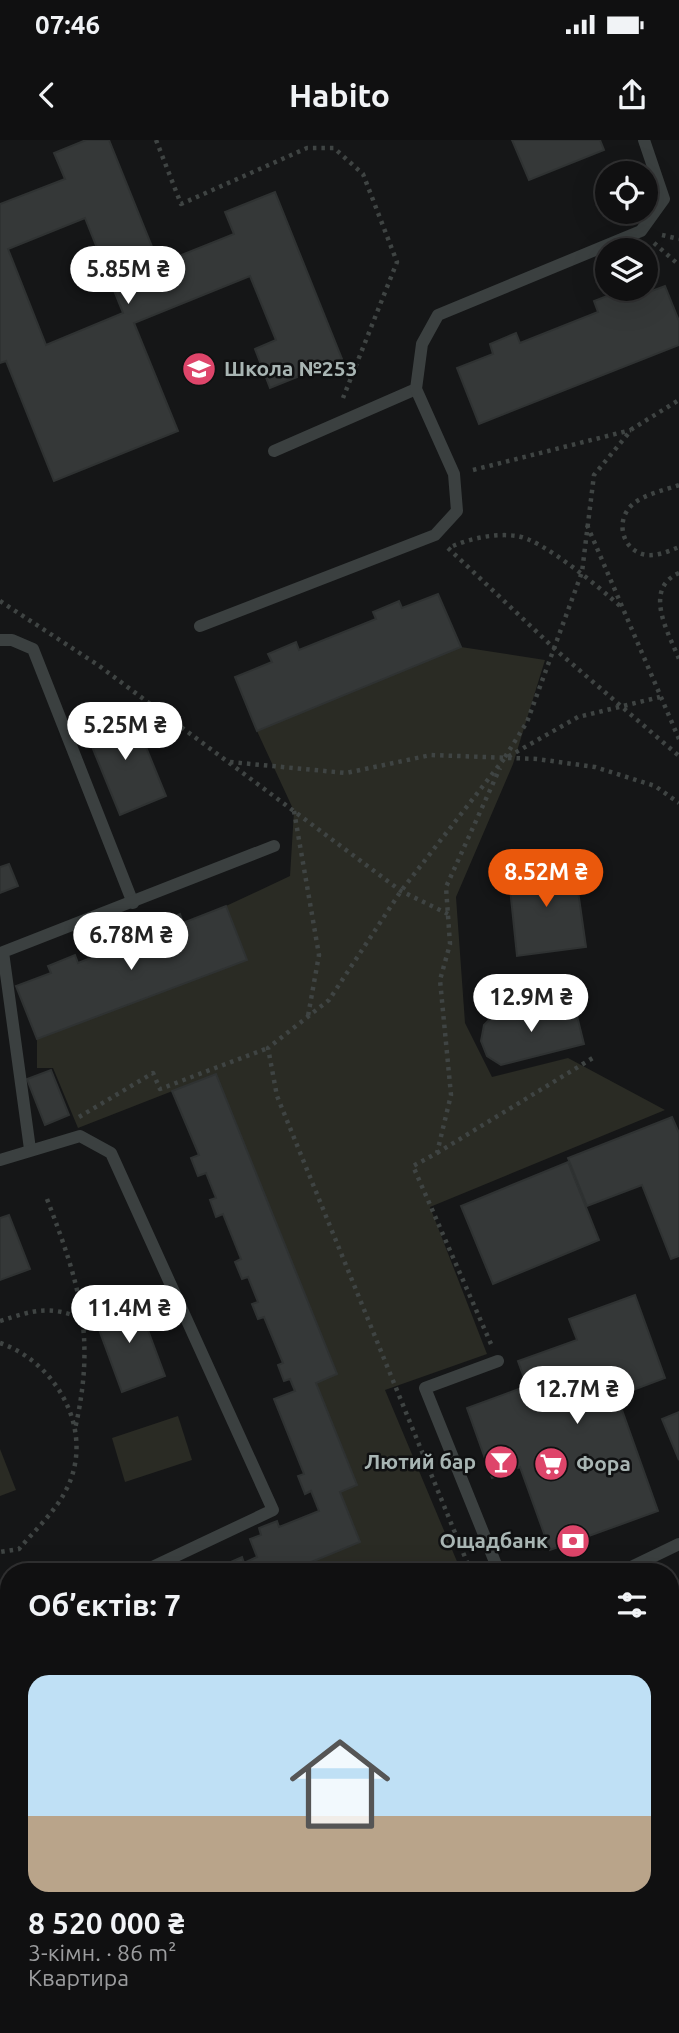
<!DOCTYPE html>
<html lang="uk">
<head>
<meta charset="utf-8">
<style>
  body { margin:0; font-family:Ubuntu,sans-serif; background:#1e1e1f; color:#f1f3f6; height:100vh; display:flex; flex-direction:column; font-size:26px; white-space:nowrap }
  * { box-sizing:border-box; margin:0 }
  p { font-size:23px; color:#9c9d9f }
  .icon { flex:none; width:38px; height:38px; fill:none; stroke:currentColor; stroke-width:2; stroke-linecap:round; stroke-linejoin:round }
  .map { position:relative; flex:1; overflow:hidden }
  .drawer { position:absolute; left:0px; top:1423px; width:679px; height:471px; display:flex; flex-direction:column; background:#101011; border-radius:28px 28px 0 0; box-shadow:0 7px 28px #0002,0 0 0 2px #303031 }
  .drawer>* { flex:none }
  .controls { position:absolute; left:595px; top:21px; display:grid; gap:14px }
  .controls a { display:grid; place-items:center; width:63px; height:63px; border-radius:50%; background:#101011; box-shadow:0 7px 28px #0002,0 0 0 2px #303031; font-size:35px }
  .price { position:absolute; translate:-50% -60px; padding:0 16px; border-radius:24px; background:#fff; color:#222; font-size:23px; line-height:46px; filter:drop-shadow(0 2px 4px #0008) }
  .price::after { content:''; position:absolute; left:50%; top:42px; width:21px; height:16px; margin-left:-10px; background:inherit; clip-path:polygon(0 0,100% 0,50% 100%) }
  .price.on { background:#ea580c; color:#fff }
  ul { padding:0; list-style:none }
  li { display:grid; align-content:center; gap:14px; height:371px; padding:0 28px }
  li span { display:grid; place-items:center; height:217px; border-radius:21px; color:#555 }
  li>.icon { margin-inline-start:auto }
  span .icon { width:126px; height:126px; fill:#fffc; stroke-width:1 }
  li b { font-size:30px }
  h2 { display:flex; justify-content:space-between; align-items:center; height:84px; padding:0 28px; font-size:30px }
  .status { display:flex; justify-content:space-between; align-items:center; height:49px; padding:0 35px; background:#101011; direction:ltr }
  .status svg { height:19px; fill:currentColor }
  header { display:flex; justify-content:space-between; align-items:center; height:91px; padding:0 28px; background:#101011; font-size:32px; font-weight:700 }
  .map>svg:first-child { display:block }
  .green { fill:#2a2b24 }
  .building { fill:#353838; stroke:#2f3232; stroke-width:2; fill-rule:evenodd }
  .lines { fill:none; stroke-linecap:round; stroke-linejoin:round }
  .path { stroke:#3f4443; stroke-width:4.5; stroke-dasharray:3.5 5; stroke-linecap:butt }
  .lane { stroke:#3b4040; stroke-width:12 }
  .street { stroke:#3b4040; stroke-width:23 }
  .secondary { stroke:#454b4a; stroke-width:33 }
  .labels { text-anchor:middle; stroke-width:5; stroke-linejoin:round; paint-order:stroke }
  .poi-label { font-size:21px; font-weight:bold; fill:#a8b5b3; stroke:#101112; text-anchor:start }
</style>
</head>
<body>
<div class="status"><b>07:46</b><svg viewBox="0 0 49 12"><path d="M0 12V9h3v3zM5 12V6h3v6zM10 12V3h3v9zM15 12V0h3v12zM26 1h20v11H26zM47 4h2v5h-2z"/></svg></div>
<header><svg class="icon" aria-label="back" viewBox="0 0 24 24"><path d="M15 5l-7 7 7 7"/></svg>Habito<svg class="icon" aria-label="share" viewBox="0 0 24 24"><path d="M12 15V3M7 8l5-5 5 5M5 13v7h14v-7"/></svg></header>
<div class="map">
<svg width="679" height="1893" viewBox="0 0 679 1893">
  <rect width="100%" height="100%" fill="#151617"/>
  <g class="green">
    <path d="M461,507L545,520L513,624L456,757L465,883L492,937L568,918L665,970L430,1067L487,1214L385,1250L461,1431H287L360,1402L340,1352L357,1345L316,1243L337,1233L216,934L78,988L53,928H37V899L247,820L226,766L290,736L294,671L257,591Z"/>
    <path d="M178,1276L192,1320L125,1342L112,1298Z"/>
    <path d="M0,1309L16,1350L0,1356Z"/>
    <path d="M9,1609V1728L0,1731V1612Z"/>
  </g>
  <g class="building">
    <path d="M86,0H109L159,124L234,94L225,72L275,52L342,219L270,248L255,209L276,200L250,136L134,183L178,291L54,341L6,221L0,223V64L65,39L54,13ZM85,78L123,173L46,205L8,109Z"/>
    <path d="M512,0H600L604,10L529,40Z"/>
    <path d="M665,146L679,181V205L479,284L457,228L493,214L490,204L516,193L520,203L598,172L594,161L620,151L625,161Z"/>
    <path d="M438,454L461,507L257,591L235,537L272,522L268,514L296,502L299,510L376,479L373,472L399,461L402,468Z"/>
    <path d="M130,568L166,656L120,675L84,587Z"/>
    <path d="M574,723L586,807L517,816L508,729Z"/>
    <path d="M9,724L18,746L0,753V727Z"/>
    <path d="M226,766L247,820L37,899L16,846L51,833L48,826L75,815L78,823L155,793L152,785L180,774L183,783Z"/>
    <path d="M561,861L564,875L576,872L584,904L501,925L487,916L481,901L484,885L490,879Z"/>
    <path d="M51,930L69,975L45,985L27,939Z"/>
    <path d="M216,934L337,1234L316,1243L357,1345L340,1352L360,1402L287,1432H222L228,1429L226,1424L242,1417L244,1423L257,1417L250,1399L261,1395L259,1388L277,1381L279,1387L319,1371L311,1351L305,1354L298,1336L304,1334L274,1259L295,1251L290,1239L284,1241L278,1225L283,1223L264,1177L258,1179L252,1164L258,1162L248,1137L242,1139L235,1122L241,1119L223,1074L216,1077L210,1060L216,1058L206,1033L198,1036L191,1018L199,1015L172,951Z"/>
    <path d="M672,977L679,993V1116L671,1119L642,1045L587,1066L568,1018Z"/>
    <path d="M568,1022L599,1100L493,1144L461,1066Z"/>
    <path d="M9,1075L30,1129L0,1140V1078Z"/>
    <path d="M635,1155L665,1238L617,1256L658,1371L550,1410L520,1327L492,1338L467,1268L527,1246L518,1221L577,1200L569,1179Z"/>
    <path d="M136,1158L165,1236L122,1252L93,1173Z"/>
    <path d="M679,1272V1320L662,1279Z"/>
    <path d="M78,1422L84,1432H61Z"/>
    <path d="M9,1561V1609L0,1612V1565Z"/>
    <path d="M238,1885H346L349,1893H218Z"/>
    <path d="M444,1885H510L513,1893H448Z"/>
  </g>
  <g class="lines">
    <g class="path">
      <path d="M156,0L181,64L307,8H334L363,34L397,122L343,258"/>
      <path d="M662,95L679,99"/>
      <path d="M654,103L679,125"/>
      <path d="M473,330L631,290"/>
      <path d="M679,345C665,350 645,354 633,364C614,380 622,412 647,415C658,416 669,411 679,407"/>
      <path d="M587,385L679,599"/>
      <path d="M453,406C472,398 496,393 517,396C543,400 599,447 620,466"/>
      <path d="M448,408L556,510L679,616"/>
      <path d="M679,433C642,449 669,494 679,519"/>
      <path d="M0,461L98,525L401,751L448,774"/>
      <path d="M505,617L527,582L582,432L594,335L632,289L679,260"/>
      <path d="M230,622L346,633L431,615L537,619L595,627L655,646L679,663"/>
      <path d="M294,671L319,815L308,876"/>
      <path d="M79,977L153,933L160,949L268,908"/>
      <path d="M437,1013L596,916"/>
      <path d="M47,1059C80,1145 96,1197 75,1289"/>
      <path d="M0,1181C35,1170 48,1165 84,1179"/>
      <path d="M0,1203C58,1223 96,1293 66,1350C55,1372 34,1391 19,1409L0,1412"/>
      <path d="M491,1204L413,1026L437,1013L451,955L440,840L450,804L446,747L500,628"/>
      <path d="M471,1432L277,956L268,908L329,860L401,751L504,619L578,577L660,557"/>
    </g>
    <g class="lane">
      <path d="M274,311L416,249"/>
      <path d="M200,486L435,395L457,371L454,334L416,249L422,204L438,175L641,91L664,59L644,0"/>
      <path d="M0,500H12L33,509L133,763"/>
      <path d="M30,1009L3,812L274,706"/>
      <path d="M0,1020L80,996L111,1013L273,1370L142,1432"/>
      <path d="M498,1221L425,1248L499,1432"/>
      <path d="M621,1432L679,1404"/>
      <path d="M0,1499L9,1495"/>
      <path d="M404,1885L407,1893"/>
    </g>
    <path class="street" d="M59,1885L63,1893"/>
    <g class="secondary">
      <path d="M670,1532L679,1529"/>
      <path d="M0,1801L9,1798"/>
      <path d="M635,1885L638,1893"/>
    </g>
  </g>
  <defs>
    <g id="school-disc" transform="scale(1.75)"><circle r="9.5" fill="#de456a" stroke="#101112"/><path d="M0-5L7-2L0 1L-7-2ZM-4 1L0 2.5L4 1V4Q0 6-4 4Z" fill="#fff"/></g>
    <g id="bar-disc" transform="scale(1.75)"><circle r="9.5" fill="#de456a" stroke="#101112"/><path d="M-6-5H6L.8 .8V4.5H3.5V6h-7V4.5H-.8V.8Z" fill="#fff"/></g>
    <g id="supermarket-disc" transform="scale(1.75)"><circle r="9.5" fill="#de456a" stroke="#101112"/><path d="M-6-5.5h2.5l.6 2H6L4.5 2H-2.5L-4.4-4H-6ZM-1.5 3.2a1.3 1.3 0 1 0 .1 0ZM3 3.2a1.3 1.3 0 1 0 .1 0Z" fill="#fff"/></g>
    <g id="bank-disc" transform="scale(1.75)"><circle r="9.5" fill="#de456a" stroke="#101112"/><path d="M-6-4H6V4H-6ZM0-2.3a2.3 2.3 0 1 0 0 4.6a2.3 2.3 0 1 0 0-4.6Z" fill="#fff"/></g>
  </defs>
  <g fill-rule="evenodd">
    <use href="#school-disc" x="199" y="229"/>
    <use href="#bar-disc" x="501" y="1322"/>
    <use href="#supermarket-disc" x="551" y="1324"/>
    <use href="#bank-disc" x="573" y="1401"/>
  </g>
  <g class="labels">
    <g class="poi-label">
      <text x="224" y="236">Школа №253</text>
      <text x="476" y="1329" text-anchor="end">Лютий бар</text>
      <text x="576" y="1331">Фора</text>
      <text x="548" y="1408" text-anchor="end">Ощадбанк</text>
    </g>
  </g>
</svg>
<div class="controls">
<a><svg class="icon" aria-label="locate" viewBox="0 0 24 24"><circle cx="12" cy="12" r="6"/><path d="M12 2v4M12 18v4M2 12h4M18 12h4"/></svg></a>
<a><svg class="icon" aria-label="layers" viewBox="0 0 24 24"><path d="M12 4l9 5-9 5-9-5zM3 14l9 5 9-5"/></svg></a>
</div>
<b class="price" style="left:128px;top:166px">5.85M ₴</b>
<b class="price" style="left:125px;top:622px">5.25M ₴</b>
<b class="price on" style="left:546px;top:769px">8.52M ₴</b>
<b class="price" style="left:131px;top:832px">6.78M ₴</b>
<b class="price" style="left:531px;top:894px">12.9M ₴</b>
<b class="price" style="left:129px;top:1205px">11.4M ₴</b>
<b class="price" style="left:577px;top:1286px">12.7M ₴</b>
<section class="drawer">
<h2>Об’єктів: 7<svg class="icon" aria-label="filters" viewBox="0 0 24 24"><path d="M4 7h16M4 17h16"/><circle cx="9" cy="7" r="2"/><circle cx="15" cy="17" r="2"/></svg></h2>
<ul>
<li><span style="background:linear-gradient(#bfe0f5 65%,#b9a48a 0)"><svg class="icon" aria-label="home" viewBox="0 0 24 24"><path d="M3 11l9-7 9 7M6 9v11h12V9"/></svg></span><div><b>8 520 000 ₴</b><p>3-кімн. · 86 m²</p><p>Квартира</p></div></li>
</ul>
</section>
</div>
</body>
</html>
